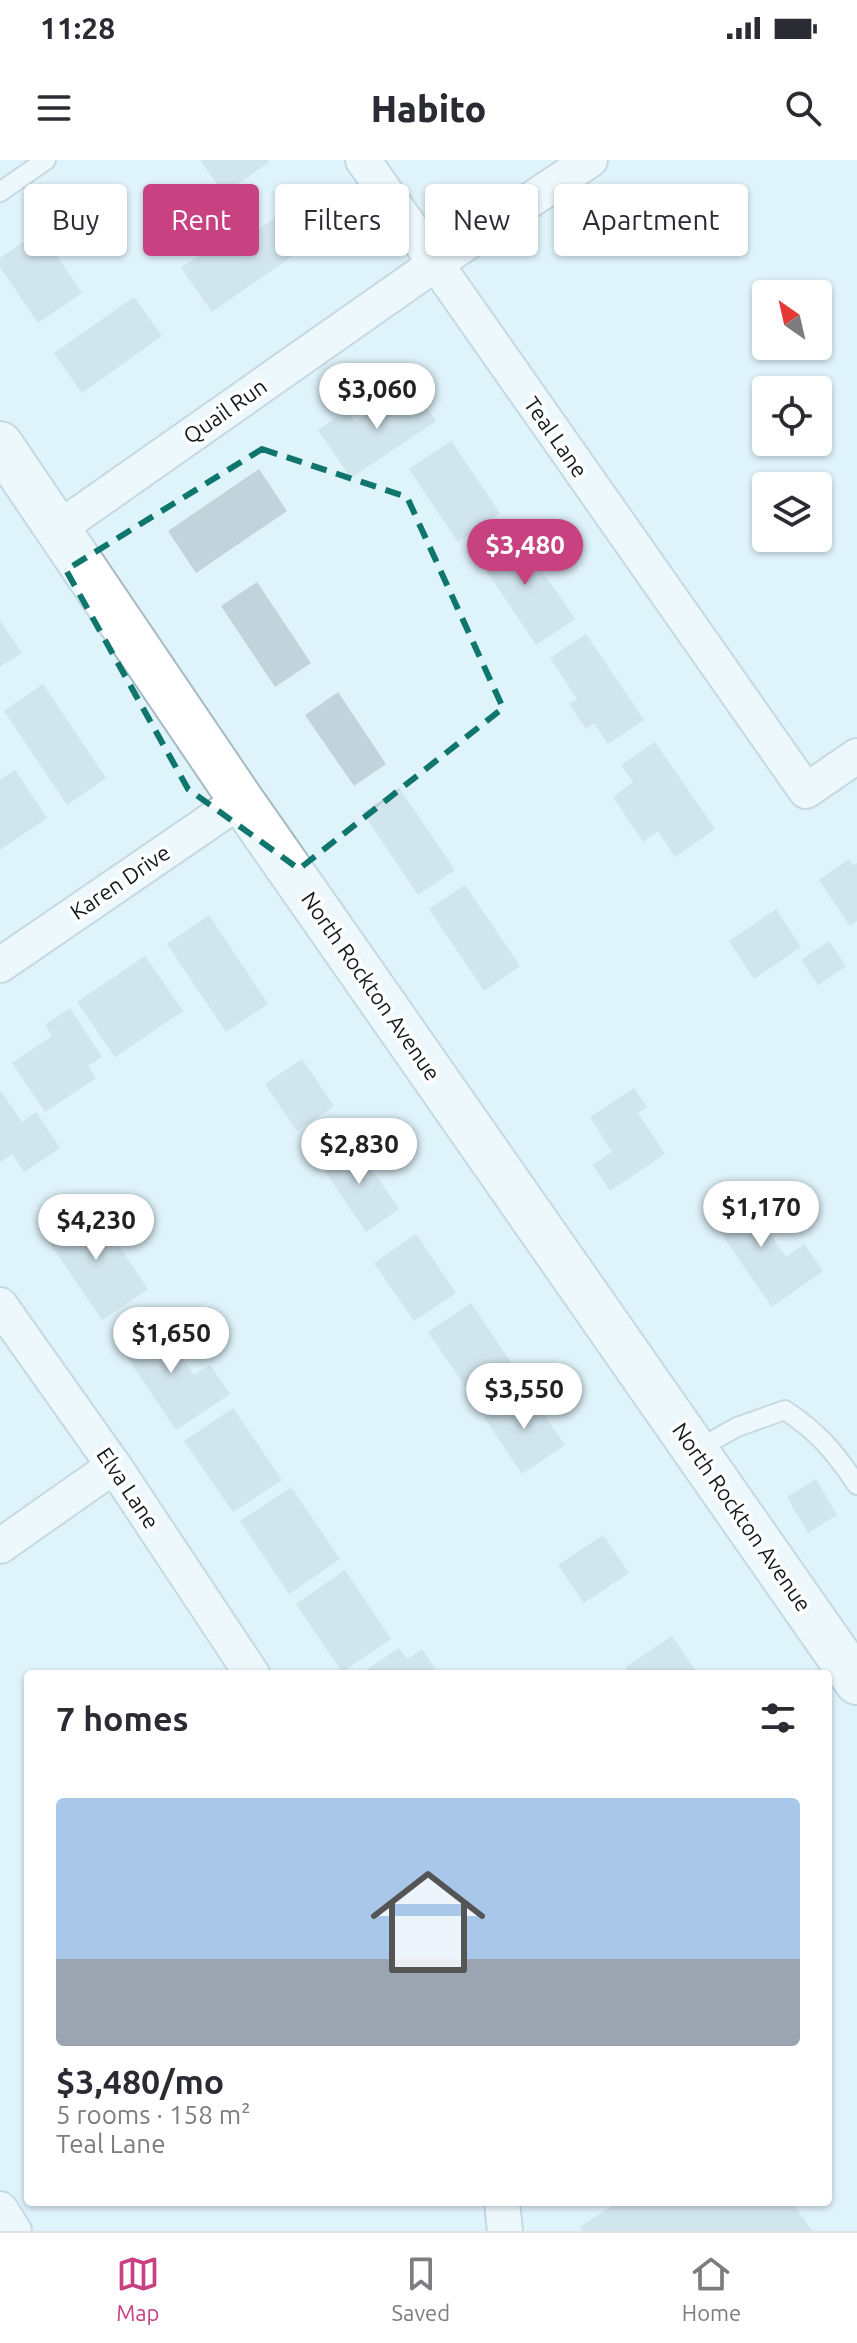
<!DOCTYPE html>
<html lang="en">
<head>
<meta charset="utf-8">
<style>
  body { margin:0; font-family:Ubuntu,sans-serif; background:#f7f7f7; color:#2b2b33; height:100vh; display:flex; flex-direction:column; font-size:30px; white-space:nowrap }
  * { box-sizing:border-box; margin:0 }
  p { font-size:26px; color:#7c7c81 }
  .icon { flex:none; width:44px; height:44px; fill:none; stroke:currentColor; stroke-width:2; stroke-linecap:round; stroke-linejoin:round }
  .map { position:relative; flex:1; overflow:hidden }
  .details { position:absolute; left:24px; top:1510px; width:808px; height:536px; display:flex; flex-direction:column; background:#fff; border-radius:8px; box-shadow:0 2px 6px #0004 }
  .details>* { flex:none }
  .guide { position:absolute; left:24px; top:24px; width:810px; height:72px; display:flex; gap:16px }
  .needle { width:52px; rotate:326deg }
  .fabs { position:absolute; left:752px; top:120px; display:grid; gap:16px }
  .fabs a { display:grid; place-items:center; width:80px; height:80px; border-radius:8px; background:#fff; box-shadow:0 2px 6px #0004; font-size:40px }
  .price { position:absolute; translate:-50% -68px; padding:0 18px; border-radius:28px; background:#fff; color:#222; font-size:26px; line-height:52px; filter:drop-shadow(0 2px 4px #0008) }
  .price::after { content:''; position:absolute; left:50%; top:48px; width:24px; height:18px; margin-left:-12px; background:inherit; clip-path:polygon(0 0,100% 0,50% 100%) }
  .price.active { background:#c84181; color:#fff }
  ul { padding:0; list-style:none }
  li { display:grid; align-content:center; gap:16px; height:424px; padding:0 32px }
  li+li { border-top:2px solid #e1e1e2 }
  li span { display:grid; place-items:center; height:248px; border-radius:8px; color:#555 }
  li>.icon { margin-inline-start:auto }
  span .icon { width:144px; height:144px; fill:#fffc; stroke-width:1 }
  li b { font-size:34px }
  h2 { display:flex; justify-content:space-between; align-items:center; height:96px; padding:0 32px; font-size:34px }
  .pill { padding:0 28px; border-radius:8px; background:#fff; box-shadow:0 2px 6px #0004; font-size:28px; line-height:72px }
  .pill.active { background:#c84181; color:#fff }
  .status { display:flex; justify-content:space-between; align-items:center; height:56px; padding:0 40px; background:#fff; direction:ltr }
  .status svg { height:22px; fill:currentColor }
  header { display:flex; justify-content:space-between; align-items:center; height:104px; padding:0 32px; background:#fff; font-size:36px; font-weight:800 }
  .dock { display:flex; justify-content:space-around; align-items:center; height:112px; border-top:2px solid #e1e1e2; background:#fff; font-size:22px; color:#7c7c81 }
  .dock a { display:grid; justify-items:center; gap:4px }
  .dock .active { color:#c84181 }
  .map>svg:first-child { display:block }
  .building { fill:#c1d4dc }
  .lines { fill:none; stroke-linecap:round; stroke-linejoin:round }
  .lane-casing { stroke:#a7bac1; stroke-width:22 }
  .street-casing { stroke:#a7bac1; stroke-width:38 }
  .secondary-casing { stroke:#a7bac1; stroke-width:48 }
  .lane { stroke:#fff; stroke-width:18 }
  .street { stroke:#fff; stroke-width:34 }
  .secondary { stroke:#fff; stroke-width:44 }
  .marked { fill:none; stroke:#0f766e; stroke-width:6; stroke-dasharray:16 10; stroke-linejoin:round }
  .labels { text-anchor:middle; stroke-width:7; stroke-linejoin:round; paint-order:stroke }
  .street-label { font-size:22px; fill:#131a1d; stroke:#fff }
</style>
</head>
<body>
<div class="status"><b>11:28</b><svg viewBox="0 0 49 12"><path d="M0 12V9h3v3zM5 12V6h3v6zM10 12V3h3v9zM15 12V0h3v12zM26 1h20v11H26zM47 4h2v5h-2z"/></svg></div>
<header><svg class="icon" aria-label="menu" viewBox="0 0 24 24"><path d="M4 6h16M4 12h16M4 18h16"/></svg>Habito<svg class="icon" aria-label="search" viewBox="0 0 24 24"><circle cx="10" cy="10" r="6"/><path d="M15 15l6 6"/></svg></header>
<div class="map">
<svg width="857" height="2071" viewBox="0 0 857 2071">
  <rect width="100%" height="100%" fill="#dff3fb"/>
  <g class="building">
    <path d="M200,0H268L269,2L224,34Z"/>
    <path d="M297,42L321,76L212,152L181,108L242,65L249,76Z"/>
    <path d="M40,71L82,133L38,163L0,107V98Z"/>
    <path d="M134,137L162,176L82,233L54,193Z"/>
    <path d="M411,224L436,261L351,318L318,270L347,250L355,262Z"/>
    <path d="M451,281L500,353L458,382L409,309Z"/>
    <path d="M259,309L287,351L196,413L168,371Z"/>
    <path d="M514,369L575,459L536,485L476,395Z"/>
    <path d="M257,422L311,503L275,527L221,446Z"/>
    <path d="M0,461L22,493L0,507Z"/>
    <path d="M586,474L644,560L608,584L594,563L586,569L569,544L577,539L550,498Z"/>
    <path d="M43,524L106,618L67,645L4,551Z"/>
    <path d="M338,532L386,604L354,626L305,555Z"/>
    <path d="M655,582L715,669L675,697L658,671L643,682L613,637L633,622L621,605Z"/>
    <path d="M15,610L47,658L0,690V620Z"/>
    <path d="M399,628L455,710L418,735L363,653Z"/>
    <path d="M849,699L853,705L857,703V761L850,766L819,720Z"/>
    <path d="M465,725L520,806L484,831L429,749Z"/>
    <path d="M776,749L801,787L754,819L729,781Z"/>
    <path d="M209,755L268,844L226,872L167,784Z"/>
    <path d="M829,781L846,806L818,825L801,800Z"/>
    <path d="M145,796L183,851L115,897L77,842Z"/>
    <path d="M70,848L102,897L88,906L96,918L45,952L12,903L52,876L45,865Z"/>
    <path d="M302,899L334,946L297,971L265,924Z"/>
    <path d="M634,928L647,947L638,953L665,994L610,1031L593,1005L612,992L590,957Z"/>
    <path d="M0,930L22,962L36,952L60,988L24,1012L12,994L0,1002Z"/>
    <path d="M352,980L399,1049L366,1072L319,1002Z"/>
    <path d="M736,1026L786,1097L804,1084L823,1111L772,1147L704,1049Z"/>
    <path d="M91,1045L148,1129L102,1160L45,1076Z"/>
    <path d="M416,1074L456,1133L414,1161L374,1103Z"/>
    <path d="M471,1143L518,1213L476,1242L428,1172Z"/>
    <path d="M155,1157L194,1215L210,1205L230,1234L176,1270L117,1182Z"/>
    <path d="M526,1229L565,1285L522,1314L484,1257Z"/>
    <path d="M233,1248L282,1320L233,1352L184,1281Z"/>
    <path d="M816,1319L837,1355L808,1373L787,1337Z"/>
    <path d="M291,1327L340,1399L289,1434L240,1361Z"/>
    <path d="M603,1375L629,1413L584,1443L558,1405Z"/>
    <path d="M345,1410L391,1479L342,1512L296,1444Z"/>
    <path d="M672,1476L698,1514H630L626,1507Z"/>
    <path d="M399,1488L407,1499L422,1489L436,1510L430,1514H365L363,1512Z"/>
    <path d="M618,2042H792L812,2071H583L580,2067Z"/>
  </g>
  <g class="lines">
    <g class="lane-casing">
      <g id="lane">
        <path d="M0,32L46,0"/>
        <path d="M696,1290L737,1267L785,1250C819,1273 834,1291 857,1325"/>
      </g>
    </g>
    <g class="street-casing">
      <g id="street">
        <path d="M363,0L806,631L857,596"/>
        <path d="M59,368L435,104L590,0"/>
        <path d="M0,805L241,640"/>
        <path d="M0,1145L114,1306L252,1514"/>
        <path d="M0,1386L114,1306"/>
        <path d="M502,2042L505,2071"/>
        <path d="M0,2049L14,2071"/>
      </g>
    </g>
    <g class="secondary-casing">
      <path id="secondary" d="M0,284L241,640L857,1522"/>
    </g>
    <use href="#lane" class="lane"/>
    <use href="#street" class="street"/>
    <use href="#secondary" class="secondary"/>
  </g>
  <path d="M0 0H857V2071H0ZM262,289L407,337L503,548L299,709L188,629L66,410Z" fill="#dff3fb" fill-opacity=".55" fill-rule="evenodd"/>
  <path class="marked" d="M262,289L407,337L503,548L299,709L188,629L66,410Z"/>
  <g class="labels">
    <g class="street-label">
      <text transform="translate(225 251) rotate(-35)" y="8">Quail Run</text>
      <text transform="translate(556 277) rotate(55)" y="8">Teal Lane</text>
      <text transform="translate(120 722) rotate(-34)" y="8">Karen Drive</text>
      <text transform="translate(371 826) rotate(55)" y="8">North Rockton Avenue</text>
      <text transform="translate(128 1328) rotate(56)" y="8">Elva Lane</text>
      <text transform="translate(742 1357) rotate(55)" y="8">North Rockton Avenue</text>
    </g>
  </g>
</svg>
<div class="fabs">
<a><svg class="needle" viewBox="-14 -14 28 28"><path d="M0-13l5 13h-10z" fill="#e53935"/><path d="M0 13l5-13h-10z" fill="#7c7c81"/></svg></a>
<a><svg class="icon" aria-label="locate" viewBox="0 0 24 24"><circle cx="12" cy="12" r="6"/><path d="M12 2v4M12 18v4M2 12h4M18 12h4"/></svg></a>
<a><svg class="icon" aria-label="layers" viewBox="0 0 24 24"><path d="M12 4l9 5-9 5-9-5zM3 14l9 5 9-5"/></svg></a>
</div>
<b class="price" style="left:377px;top:271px">$3,060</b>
<b class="price active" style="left:525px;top:427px">$3,480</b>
<b class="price" style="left:359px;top:1026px">$2,830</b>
<b class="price" style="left:761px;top:1089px">$1,170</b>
<b class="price" style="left:96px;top:1102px">$4,230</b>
<b class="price" style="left:171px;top:1215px">$1,650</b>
<b class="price" style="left:524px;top:1271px">$3,550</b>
<div class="guide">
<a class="pill">Buy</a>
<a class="pill active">Rent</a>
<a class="pill">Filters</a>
<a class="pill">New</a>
<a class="pill">Apartment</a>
</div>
<section class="details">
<h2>7 homes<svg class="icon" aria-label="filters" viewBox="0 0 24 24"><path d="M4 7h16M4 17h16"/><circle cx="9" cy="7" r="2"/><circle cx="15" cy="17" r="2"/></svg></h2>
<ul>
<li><span style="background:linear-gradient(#a9c7e8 65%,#9aa5b1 0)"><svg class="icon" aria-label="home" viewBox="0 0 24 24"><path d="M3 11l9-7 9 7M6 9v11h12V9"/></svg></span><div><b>$3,480/mo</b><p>5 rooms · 158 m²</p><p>Teal Lane</p></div></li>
</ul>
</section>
</div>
<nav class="dock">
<a class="active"><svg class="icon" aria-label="map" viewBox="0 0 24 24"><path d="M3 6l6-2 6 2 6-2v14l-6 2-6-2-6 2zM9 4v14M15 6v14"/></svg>Map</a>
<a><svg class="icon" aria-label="saved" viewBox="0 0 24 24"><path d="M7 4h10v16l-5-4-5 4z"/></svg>Saved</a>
<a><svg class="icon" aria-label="home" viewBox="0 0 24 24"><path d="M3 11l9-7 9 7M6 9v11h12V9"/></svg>Home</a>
</nav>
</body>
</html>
